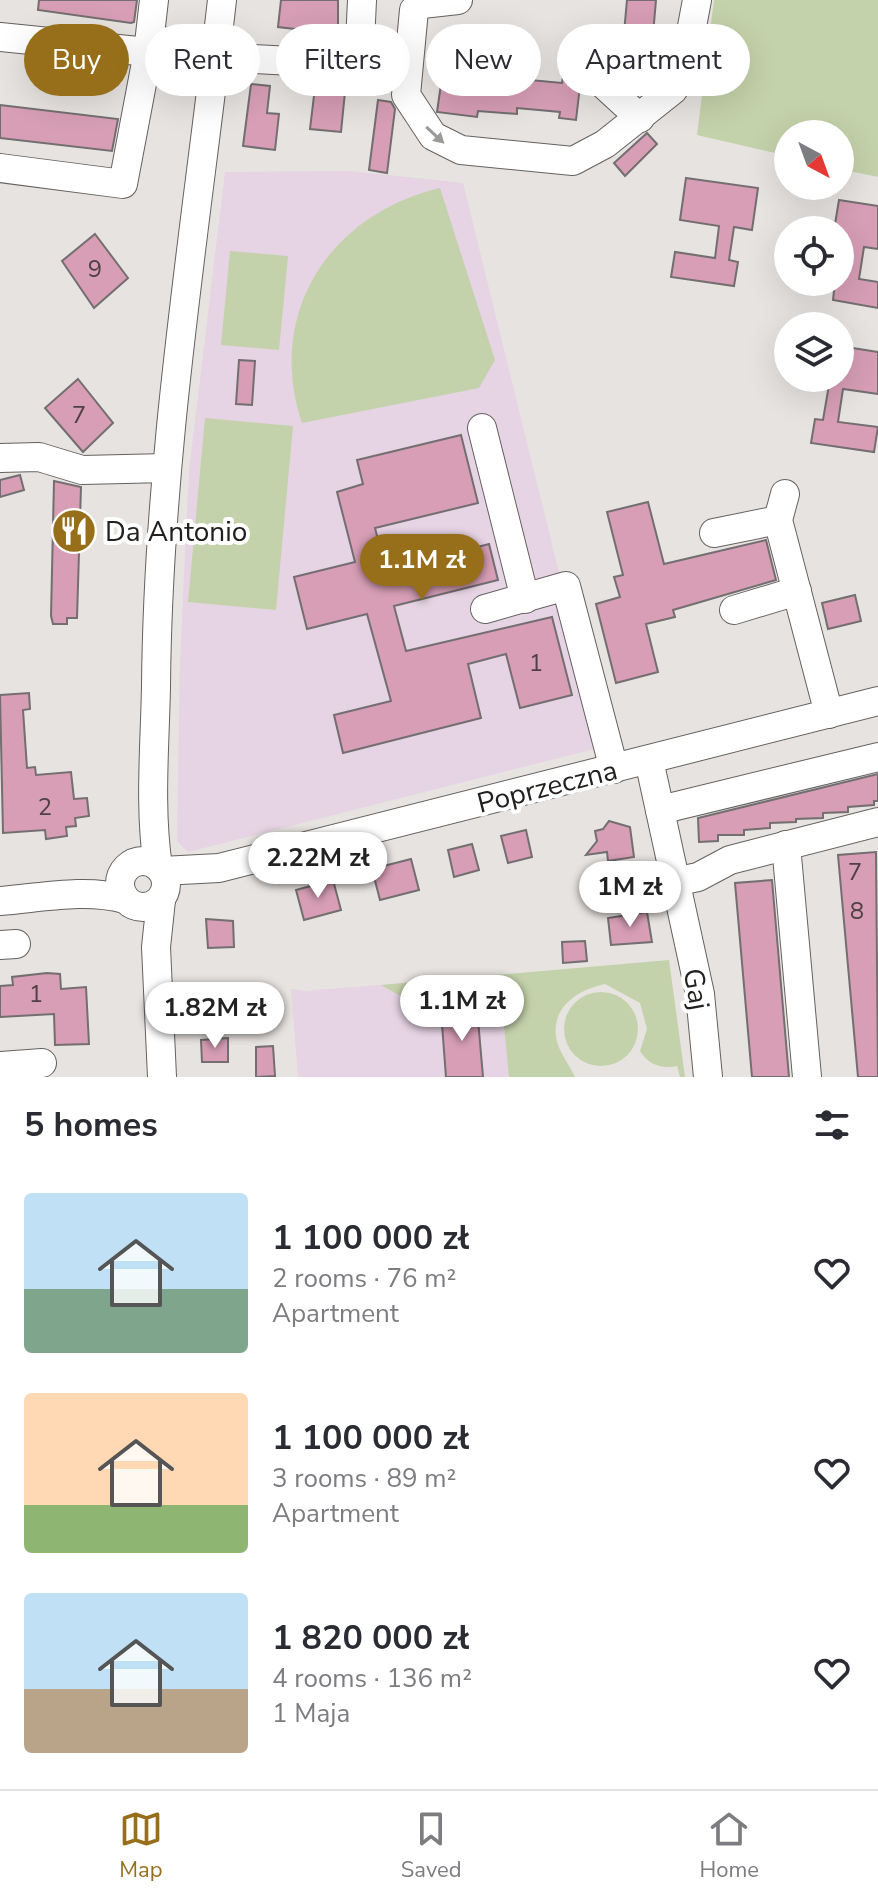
<!DOCTYPE html>
<html lang="en">
<head>
<meta charset="utf-8">
<style>
  body { margin:0; font-family:"Nunito Sans",sans-serif; background:#f2f2f3; color:#2b2b33; height:100vh; display:flex; flex-direction:column; font-size:30px; white-space:nowrap }
  * { box-sizing:border-box; margin:0 }
  p { font-size:26px; color:#7c7c81 }
  .icon { flex:none; width:44px; height:44px; fill:none; stroke:currentColor; stroke-width:2; stroke-linecap:round; stroke-linejoin:round }
  .map { position:relative; height:1077px; overflow:hidden }
  .sheet { display:flex; flex-direction:column; background:#fff; flex:1 }
  .sheet>* { flex:none }
  .top-card { position:absolute; left:24px; top:24px; width:830px; height:72px; display:flex; gap:16px }
  .needle { width:52px; rotate:139deg }
  .fabs { position:absolute; left:774px; top:120px; display:grid; gap:16px }
  .fabs a { display:grid; place-items:center; width:80px; height:80px; border-radius:50%; background:#fff; box-shadow:0 8px 32px #0002; font-size:40px }
  .price { position:absolute; translate:-50% -68px; padding:0 18px; border-radius:28px; background:#fff; color:#222; font-size:26px; line-height:52px; filter:drop-shadow(0 2px 4px #0008) }
  .price::after { content:''; position:absolute; left:50%; top:48px; width:24px; height:18px; margin-left:-12px; background:inherit; clip-path:polygon(0 0,100% 0,50% 100%) }
  .price.on { background:#976f1a; color:#fff }
  ul { padding:0; list-style:none }
  li { display:flex; align-items:center; gap:24px; height:200px; padding:0 24px }
  li span { display:grid; place-items:center; flex:none; width:224px; height:160px; border-radius:8px; color:#555 }
  li>.icon { margin-inline-start:auto }
  span .icon { width:96px; height:96px; fill:#fffc; stroke-width:1 }
  li b { font-size:34px }
  h2 { display:flex; justify-content:space-between; align-items:center; height:96px; padding:0 24px; font-size:34px }
  .pill { padding:0 28px; border-radius:36px; background:#fff; box-shadow:0 8px 32px #0002; font-size:28px; line-height:72px }
  .pill.on { background:#976f1a; color:#fff }
  .tab-bar { display:flex; justify-content:space-around; align-items:center; height:112px; border-top:2px solid #e1e1e2; background:#fff; font-size:22px; color:#7c7c81 }
  .tab-bar a { display:grid; justify-items:center; gap:4px }
  .tab-bar .on { color:#976f1a }
  .map>svg:first-child { display:block }
  .education { fill:#e6d3e4 }
  .green { fill:#c4d2ab }
  .building { fill:#d79eb5; stroke:#736e70; stroke-width:2 }
  .lines { fill:none; stroke-linecap:round; stroke-linejoin:round }
  .minor-casing { stroke:#65615f; stroke-width:30 }
  .minor { stroke:#fff; stroke-width:28 }
  .oneway { fill:#9c9b9a }
  .labels { text-anchor:middle; stroke-width:8; stroke-linejoin:round; paint-order:stroke }
  .number-label { font-size:24px; fill:#4f4044 }
  .poi-label { font-size:28px; fill:#22201f; stroke:#fff; text-anchor:start }
  .street-label { font-size:28px; fill:#22201f; stroke:#fff }
</style>
</head>
<body>
<div class="map">
<svg width="878" height="1077" viewBox="0 0 878 1077">
  <rect width="100%" height="100%" fill="#e7e3e0"/>
  <g class="education">
    <path d="M350,171L463,183L600,739L594,749L188,852L177,841L180,661L189,471L225,172Z"/>
    <path d="M500,975L509,1077H298L291,989L306,991Z"/>
  </g>
  <g class="green">
    <path d="M714,0H878V177L840,169V134H788V156L697,135Z"/>
    <path d="M440,188L495,360L479,388L302,423C265,313 330,214 440,188Z"/>
    <path d="M230,251L288,256L279,350L221,345Z"/>
    <path d="M205,418L293,426L276,610L188,602Z"/>
    <path d="M669,960L685,1077H680L677,1066C661,1069 649,1065 640,1051L647,1029L640,1003L605,984C577,990 549,1008 557,1042C560,1053 570,1066 575,1077H509L501,995L411,1002L381,985Z"/>
    <circle cx="601" cy="1029" r="37"/>
  </g>
  <g class="building">
    <path d="M39,0H137L134,22L131,23L38,10Z"/>
    <path d="M281,0H338V34L278,27Z"/>
    <path d="M627,0H656L650,69L621,66Z"/>
    <path d="M565,65L574,67V78L580,86L576,120L559,118L560,112L517,108V114L478,111L477,117L437,112L441,84L480,89V82L519,86L520,79L562,83Z"/>
    <path d="M316,79L346,82L341,132L310,129Z"/>
    <path d="M251,84L270,86L267,113L279,114L275,150L243,146Z"/>
    <path d="M378,100L391,102L395,109L387,173L369,170Z"/>
    <path d="M0,105L118,119L112,151L0,138Z"/>
    <path d="M647,133L657,144L625,176L614,163Z"/>
    <path d="M686,178L758,188L752,230L734,227L729,260L738,262L734,286L671,277L675,252L715,258L719,226L680,220Z"/>
    <path d="M839,200L878,206V249L864,247L859,279L878,282V308L833,300L835,282H840V276L845,277L849,245L840,243V230H834Z"/>
    <path d="M95,234L128,278L94,308L62,261Z"/>
    <path d="M840,346L878,352V394L843,389L838,422L878,427L874,452L811,443L815,419L823,420L830,379L840,381Z"/>
    <path d="M239,360L255,361L252,405L236,404Z"/>
    <path d="M78,379L113,423L83,452L45,408Z"/>
    <path d="M461,435L478,503L375,528L386,571L489,544L498,580L394,606L406,651L552,617L572,695L520,708L506,654L468,664L481,718L343,753L334,715L391,701L367,614L307,629L294,577L355,562L337,492L363,484L357,460Z"/>
    <path d="M20,475L24,490L0,497V480Z"/>
    <path d="M54,481L81,487L77,618H67V624H53L51,616Z"/>
    <path d="M648,502L664,564L766,540L776,580L673,610L675,617L646,624L658,672L616,683L596,604L620,597L614,577L623,575L607,512Z"/>
    <path d="M855,595L861,621L828,629L822,603Z"/>
    <path d="M29,693L30,709L23,710L27,768L35,767L36,775L71,772L74,799L87,798L89,816L75,818L76,826L66,827L67,836L46,839L45,830L3,833L0,695Z"/>
    <path d="M878,774V801H874V805L848,807V812L823,813V818L796,819V822L770,823V828L744,830V835H718V841L699,842L698,818Z"/>
    <path d="M609,821L630,827L634,857L608,861L607,852L586,855L597,841L595,831L603,829Z"/>
    <path d="M526,830L532,857L508,863L501,836Z"/>
    <path d="M472,844L479,870L454,877L448,850Z"/>
    <path d="M876,852L878,1077H858L838,855Z"/>
    <path d="M411,859L419,890L380,900L372,869Z"/>
    <path d="M333,880L341,910L304,920L296,890Z"/>
    <path d="M772,880L789,1077H752L735,883Z"/>
    <path d="M647,912L652,942L611,945L608,918Z"/>
    <path d="M206,919L233,921L234,947L208,948Z"/>
    <path d="M585,941L587,961L563,963L562,942Z"/>
    <path d="M47,973L60,974L61,989L86,987L89,1044L55,1045L54,1014L0,1017V986L13,985L12,977Z"/>
    <path d="M477,1008L483,1077H446L441,1011Z"/>
    <path d="M228,1038V1062H202L201,1040Z"/>
    <path d="M273,1046L275,1076L256,1077V1047Z"/>
  </g>
  <g class="lines">
    <g class="minor-casing">
      <g id="minor">
        <path d="M458,0L422,4L414,10L406,95L433,136L461,150L573,161L605,144L673,90L683,74L697,0"/>
        <path d="M0,37L148,52"/>
        <path d="M150,41L217,44"/>
        <path d="M216,57L406,67"/>
        <path d="M359,64L362,0"/>
        <path d="M590,72L640,118"/>
        <path d="M0,168L123,184L148,52L154,0"/>
        <path d="M482,428L525,599"/>
        <path d="M0,458L39,457L82,470L167,468"/>
        <path d="M785,494L778,520L829,714"/>
        <path d="M714,533L778,520"/>
        <path d="M485,609L566,586L614,769"/>
        <path d="M734,610L797,591"/>
        <path d="M649,760L700,994L708,1077"/>
        <path d="M660,810L878,757"/>
        <path d="M786,845L807,1077"/>
        <circle cx="143" cy="884" r="23"/>
        <path d="M158,867C149,807 155,745 156,686C158,456 196,228 222,0"/>
        <path d="M162,871L219,868L878,701"/>
        <path d="M674,882L698,877L730,860L878,822"/>
        <path d="M161,900L156,947L162,1077"/>
        <path d="M0,901C40,898 85,888 125,899"/>
        <path d="M0,945L16,944"/>
        <path d="M0,1066L42,1063"/>
      </g>
    </g>
    <use href="#minor" class="minor"/>
  </g>
  <defs><path id="oneway-solid" d="M-6-.8H1V-3.2L6.5 0L1 3.2V.8H-6Z" transform="scale(2)"/></defs>
  <use class="oneway" href="#oneway-solid" transform="translate(435 135) rotate(43)"/>
  <defs>
    <g id="restaurant-disc" transform="scale(2.3)"><circle r="9.5" fill="#976f1a" stroke="#fff"/><path d="M-5-6h1v4h1v-4h1v4h1v-4h1v5L-1.5 .5V6h-2V.5L-5-1ZM5-6V6H3V1.5H1.5Q1.5-4 5-6Z" fill="#fff"/></g>
  </defs>
  <g fill-rule="evenodd">
    <use href="#restaurant-disc" x="74" y="531"/>
  </g>
  <g class="labels">
    <g class="number-label">
      <text x="95" y="277">9</text>
      <text x="79" y="423">7</text>
      <text x="536" y="671">1</text>
      <text x="45" y="815">2</text>
      <text x="855" y="880">7</text>
      <text x="857" y="919">8</text>
      <text x="36" y="1002">1</text>
    </g>
    <g class="poi-label">
      <text x="105" y="541">Da Antonio</text>
    </g>
    <g class="street-label">
      <text transform="translate(547 786) rotate(-14)" y="10">Poprzeczna</text>
      <text transform="translate(697 989) rotate(80)" y="10">Gaj</text>
    </g>
  </g>
</svg>
<div class="fabs">
<a><svg class="needle" viewBox="-14 -14 28 28"><path d="M0-13l5 13h-10z" fill="#e53935"/><path d="M0 13l5-13h-10z" fill="#7c7c81"/></svg></a>
<a><svg class="icon" aria-label="locate" viewBox="0 0 24 24"><circle cx="12" cy="12" r="6"/><path d="M12 2v4M12 18v4M2 12h4M18 12h4"/></svg></a>
<a><svg class="icon" aria-label="layers" viewBox="0 0 24 24"><path d="M12 4l9 5-9 5-9-5zM3 14l9 5 9-5"/></svg></a>
</div>
<b class="price on" style="left:422px;top:602px">1.1M zł</b>
<b class="price" style="left:318px;top:900px">2.22M zł</b>
<b class="price" style="left:630px;top:929px">1M zł</b>
<b class="price" style="left:462px;top:1043px">1.1M zł</b>
<b class="price" style="left:215px;top:1050px">1.82M zł</b>
<div class="top-card">
<a class="pill on">Buy</a>
<a class="pill">Rent</a>
<a class="pill">Filters</a>
<a class="pill">New</a>
<a class="pill">Apartment</a>
</div>
</div>
<section class="sheet">
<h2>5 homes<svg class="icon" aria-label="filters" viewBox="0 0 24 24"><path d="M4 7h16M4 17h16"/><circle cx="9" cy="7" r="2"/><circle cx="15" cy="17" r="2"/></svg></h2>
<ul>
<li><span style="background:linear-gradient(#bfe0f5 60%,#7fa58c 0)"><svg class="icon" aria-label="home" viewBox="0 0 24 24"><path d="M3 11l9-7 9 7M6 9v11h12V9"/></svg></span><div><b>1 100 000 zł</b><p>2 rooms · 76 m²</p><p>Apartment</p></div><svg class="icon" aria-label="heart" viewBox="0 0 24 24"><path d="M12 20l-8-8c-3-5 5-10 8-4 3-6 11-1 8 4z"/></svg></li>
<li><span style="background:linear-gradient(#ffd9b3 70%,#8fb573 0)"><svg class="icon" aria-label="home" viewBox="0 0 24 24"><path d="M3 11l9-7 9 7M6 9v11h12V9"/></svg></span><div><b>1 100 000 zł</b><p>3 rooms · 89 m²</p><p>Apartment</p></div><svg class="icon" aria-label="heart" viewBox="0 0 24 24"><path d="M12 20l-8-8c-3-5 5-10 8-4 3-6 11-1 8 4z"/></svg></li>
<li><span style="background:linear-gradient(#bfe0f5 60%,#b9a48a 0)"><svg class="icon" aria-label="home" viewBox="0 0 24 24"><path d="M3 11l9-7 9 7M6 9v11h12V9"/></svg></span><div><b>1 820 000 zł</b><p>4 rooms · 136 m²</p><p>1 Maja</p></div><svg class="icon" aria-label="heart" viewBox="0 0 24 24"><path d="M12 20l-8-8c-3-5 5-10 8-4 3-6 11-1 8 4z"/></svg></li>
</ul>
</section>
<nav class="tab-bar">
<a class="on"><svg class="icon" aria-label="map" viewBox="0 0 24 24"><path d="M3 6l6-2 6 2 6-2v14l-6 2-6-2-6 2zM9 4v14M15 6v14"/></svg>Map</a>
<a><svg class="icon" aria-label="saved" viewBox="0 0 24 24"><path d="M7 4h10v16l-5-4-5 4z"/></svg>Saved</a>
<a><svg class="icon" aria-label="home" viewBox="0 0 24 24"><path d="M3 11l9-7 9 7M6 9v11h12V9"/></svg>Home</a>
</nav>
</body>
</html>
